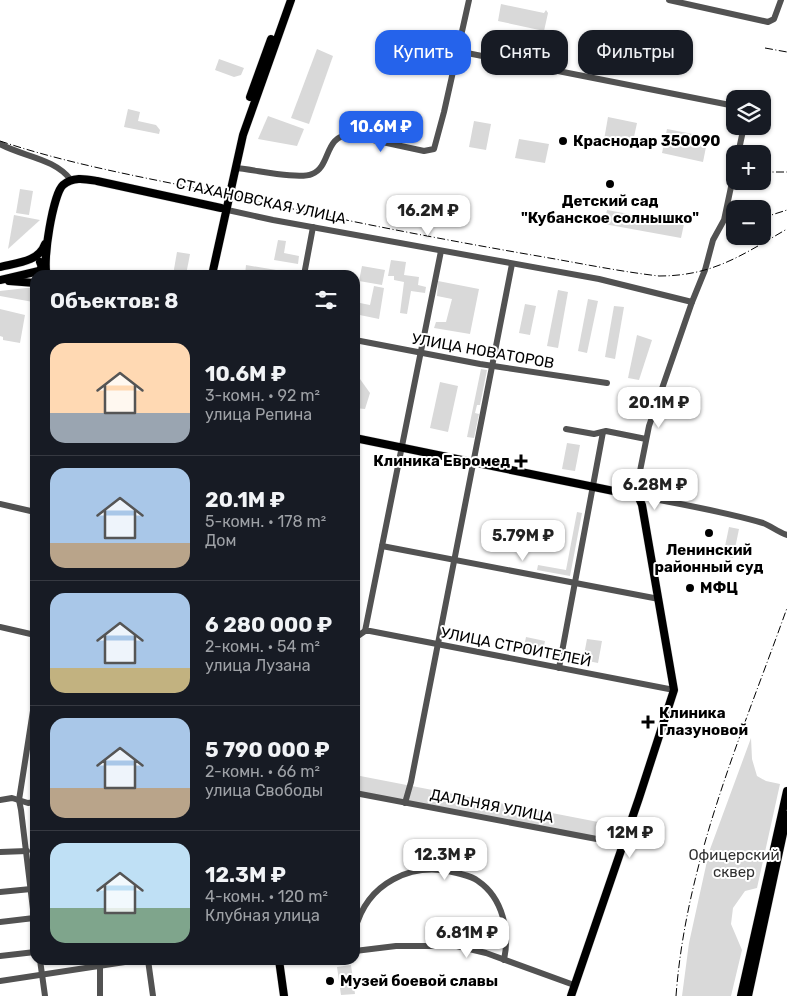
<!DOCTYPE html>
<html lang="ru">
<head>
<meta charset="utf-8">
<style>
  body { margin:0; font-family:Rubik,sans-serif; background:#242831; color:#f1f3f6; height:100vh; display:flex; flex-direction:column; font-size:19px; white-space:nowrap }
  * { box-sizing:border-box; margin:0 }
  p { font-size:16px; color:#9ea1a6 }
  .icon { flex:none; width:28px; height:28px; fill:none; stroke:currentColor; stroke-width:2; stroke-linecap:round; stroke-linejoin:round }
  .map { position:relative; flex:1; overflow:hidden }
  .details { position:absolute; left:30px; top:270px; width:330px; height:695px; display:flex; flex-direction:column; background:#171b24; border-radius:15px; box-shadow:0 1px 4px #0004 }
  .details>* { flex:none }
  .banner { position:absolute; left:375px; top:30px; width:336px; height:45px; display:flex; gap:10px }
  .buttons { position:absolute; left:726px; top:90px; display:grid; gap:10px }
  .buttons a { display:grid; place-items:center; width:45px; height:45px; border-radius:10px; background:#171b24; box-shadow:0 1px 4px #0004; font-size:25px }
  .price { position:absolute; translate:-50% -42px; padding:0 11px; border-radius:10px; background:#fff; color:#222; font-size:16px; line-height:32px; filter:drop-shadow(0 1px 2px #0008) }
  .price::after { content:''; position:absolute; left:50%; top:30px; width:15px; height:11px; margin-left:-8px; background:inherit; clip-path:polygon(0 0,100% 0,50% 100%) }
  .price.on { background:#2563eb; color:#fff }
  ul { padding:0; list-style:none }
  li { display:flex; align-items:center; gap:15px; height:125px; padding:0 20px }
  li+li { border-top:1px solid #363941 }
  li span { display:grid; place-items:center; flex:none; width:140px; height:100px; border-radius:15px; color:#555 }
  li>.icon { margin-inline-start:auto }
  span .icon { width:60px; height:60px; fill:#fffc; stroke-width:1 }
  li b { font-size:21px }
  h2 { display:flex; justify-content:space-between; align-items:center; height:60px; padding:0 20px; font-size:21px }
  .chip { padding:0 18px; border-radius:15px; background:#171b24; box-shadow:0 1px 4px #0004; font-size:18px; line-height:45px }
  .chip.on { background:#2563eb; color:#fff }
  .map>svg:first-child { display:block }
  .green { fill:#d9d9d9 }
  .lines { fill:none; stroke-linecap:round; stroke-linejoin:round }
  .major-casing { stroke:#dbdbdb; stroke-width:9 }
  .minor { stroke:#525252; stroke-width:6 }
  .major { stroke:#000; stroke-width:8 }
  .rail { stroke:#000; stroke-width:1; stroke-dasharray:8 2.5 1 2.5; stroke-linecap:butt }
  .poi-dot { fill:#000; stroke:#fff; stroke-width:2 }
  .labels { text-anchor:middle; stroke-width:4; stroke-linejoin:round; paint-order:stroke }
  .poi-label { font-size:15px; font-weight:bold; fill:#000; stroke:#fff; text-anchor:start }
  .street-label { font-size:15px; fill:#000; stroke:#fff }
  .park-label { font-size:15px; fill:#303030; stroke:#fff }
</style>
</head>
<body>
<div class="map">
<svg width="787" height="996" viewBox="0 0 787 996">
  <rect width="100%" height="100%" fill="#fff"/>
  <g class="green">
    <path d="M501,4L544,13L546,10L548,13L544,31L498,21Z"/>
    <path d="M546,34L564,38L559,62L541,58Z"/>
    <path d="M317,49L333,56L309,124L291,118Z"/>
    <path d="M219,59L244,68L241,75L234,77L215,70Z"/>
    <path d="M128,109L140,112L138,121L156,125L160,130L159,134L124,127Z"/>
    <path d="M268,116L304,129L297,146L258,139Z"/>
    <path d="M608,117L637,123L632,146L604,140Z"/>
    <path d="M474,121L491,124L486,150L469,147Z"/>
    <path d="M667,129L708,137L703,162L662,153Z"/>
    <path d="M519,139L549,144L545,163L515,158Z"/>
    <path d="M20,189L33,191L29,215L16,213Z"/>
    <path d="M607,210L684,224L681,238L604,224Z"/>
    <path d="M14,215L40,220L8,249Z"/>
    <path d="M278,240L286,241L284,253L299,256L298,264L274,260Z"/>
    <path d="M177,252L190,254L186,275H173Z"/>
    <path d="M391,260L406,262L404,275L419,277L418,285L426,287L425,293L411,291L407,314L400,313L404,282L394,280V276H388Z"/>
    <path d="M246,265L282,271V275H245Z"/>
    <path d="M362,266L385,270L382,285L359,281Z"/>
    <path d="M438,281L479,289L470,334L434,328L436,322H446L452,299L437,296Z"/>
    <path d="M374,286L384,288L379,319L355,314V302L370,305Z"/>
    <path d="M26,288H35L33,302L0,296V291Z"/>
    <path d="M558,290L568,292L558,348L547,346Z"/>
    <path d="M588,299L598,301L587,353L578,351Z"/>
    <path d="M525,304L536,306L530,335L519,333Z"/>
    <path d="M614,306L624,307L615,359L605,357Z"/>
    <path d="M0,309L25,315L20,343L3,340V337L0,336Z"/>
    <path d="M637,335L652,340L639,380L628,378Z"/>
    <path d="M481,369L487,370L480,405H477L475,413L479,414L474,438L467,437Z"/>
    <path d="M355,378L360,379L370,393L365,409L355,408Z"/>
    <path d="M440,382L458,386L448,432L430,428Z"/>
    <path d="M567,443L580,445L575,471L562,469Z"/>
    <path d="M577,512L582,513L570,576L537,570L538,565L566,570Z"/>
    <path d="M729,527L739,529L733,558L723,556Z"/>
    <path d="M526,637L545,641L542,655L523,652Z"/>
    <path d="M587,639L602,641L598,663L583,660Z"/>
    <path d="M751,738L752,759L757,776L766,781L780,784L757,888L745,891L733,908L731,924L742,950L731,996H682L689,943L709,852Z"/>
    <path d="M355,775L624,827L619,841L355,791Z"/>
    <path d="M351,965L355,994L341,995L337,967Z"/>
  </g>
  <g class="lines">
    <g class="major-casing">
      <g id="major">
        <path d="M250,97L271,39"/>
        <path d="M0,267C16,263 39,262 45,244"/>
        <path d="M47,275C42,262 53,194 63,185C73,176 86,179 97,181L221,208"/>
        <path d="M212,275L243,135L291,0"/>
        <path d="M0,280L39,271L42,267L40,262"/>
        <path d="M9,281L35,283"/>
        <path d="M355,438L638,496L642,505L674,690L639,798L571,996"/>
        <path d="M279,960L284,996"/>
        <path d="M741,996L787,791"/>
        <path d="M748,996L787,815"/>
      </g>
    </g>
    <g class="minor">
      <path d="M669,0L768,22L774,19L781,0"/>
      <path d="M457,51L735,106"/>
      <path d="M0,144C24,157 54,158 71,180"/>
      <path d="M738,154L744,126"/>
      <path d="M235,168C253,169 298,180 312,174C331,167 324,135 350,135L424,151L434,149L444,112L469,0"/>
      <path d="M735,168L724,220L713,240L705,270L692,302L649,426L636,491L638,496C679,504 722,511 763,523C771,526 778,532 787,535"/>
      <path d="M223,209L273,220L599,279L692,302"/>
      <path d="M304,275L313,227"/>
      <path d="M355,340L480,364L607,383"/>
      <path d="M566,429L594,434L606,431L646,439"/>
      <path d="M0,504L35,512"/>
      <path d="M382,546L659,599"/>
      <path d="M0,627L35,635"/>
      <path d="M365,631L441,251"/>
      <path d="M355,638L365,631H370L674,690"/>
      <path d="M559,668L603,432"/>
      <path d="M35,698L19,800L21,810L35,926"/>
      <path d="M355,793L623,844"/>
      <path d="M0,800L12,798L28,803L35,802"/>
      <path d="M405,803L411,782L512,264"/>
      <path d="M0,852L27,851"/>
      <path d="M0,892L31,889"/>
      <path d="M0,922L34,918"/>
      <path d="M355,930C367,883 411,861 457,873C464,875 472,876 478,881C503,898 510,932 504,960"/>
      <path d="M355,951L396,946H457L486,953L574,985"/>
      <path d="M0,956L35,952"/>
      <path d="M40,960L45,996"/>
      <path d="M148,960L153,996"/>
      <path d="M280,961L288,960"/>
      <path d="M0,981L138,960"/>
      <path d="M100,996V960"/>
    </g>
    <use href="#major" class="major"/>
    <g class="rail">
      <path d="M765,48L787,52"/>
      <path d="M0,141C78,167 159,180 239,197C336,219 434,238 532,255C574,262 616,271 659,276C713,276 742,255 787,229"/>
      <path d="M762,172H787"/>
      <path d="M762,218L787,210"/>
      <path d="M734,223H735"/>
      <path d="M676,996C686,861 742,734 787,608"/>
    </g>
  </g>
  <g class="poi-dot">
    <circle cx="563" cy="141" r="5"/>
    <circle cx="610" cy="184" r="5"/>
    <path d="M518.5 453.5h5v5h5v5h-5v5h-5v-5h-5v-5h5z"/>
    <circle cx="709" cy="533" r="5"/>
    <circle cx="690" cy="588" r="5"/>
    <path d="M645.5 714.5h5v5h5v5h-5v5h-5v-5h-5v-5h5z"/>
    <circle cx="330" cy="981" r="5"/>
  </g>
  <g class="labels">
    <g class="poi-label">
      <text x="573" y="146">Краснодар 350090</text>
      <text x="610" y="206" text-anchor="middle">Детский сад<tspan x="610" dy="17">"Кубанское солнышко"</tspan></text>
      <text x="510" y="466" text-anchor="end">Клиника Евромед</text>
      <text x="709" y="555" text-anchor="middle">Ленинский<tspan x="709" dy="17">районный суд</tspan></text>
      <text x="700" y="593">МФЦ</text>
      <text x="659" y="718">Клиника<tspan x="659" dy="17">Глазуновой</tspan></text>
      <text x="340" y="986">Музей боевой славы</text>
    </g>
    <g class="street-label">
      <text transform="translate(261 201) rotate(12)" y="5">СТАХАНОВСКАЯ УЛИЦА</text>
      <text transform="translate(483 351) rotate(10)" y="5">УЛИЦА НОВАТОРОВ</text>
      <text transform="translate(516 647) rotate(11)" y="5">УЛИЦА СТРОИТЕЛЕЙ</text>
      <text transform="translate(492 806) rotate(11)" y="5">ДАЛЬНЯЯ УЛИЦА</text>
    </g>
    <g class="park-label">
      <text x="734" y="860">Офицерский<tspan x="734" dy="17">сквер</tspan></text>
    </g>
  </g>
</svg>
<div class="buttons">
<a><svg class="icon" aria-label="layers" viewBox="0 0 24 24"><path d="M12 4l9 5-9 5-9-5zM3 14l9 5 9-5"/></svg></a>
<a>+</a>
<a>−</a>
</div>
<b class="price on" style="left:381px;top:153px">10.6M ₽</b>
<b class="price" style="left:428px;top:237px">16.2M ₽</b>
<b class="price" style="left:659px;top:429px">20.1M ₽</b>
<b class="price" style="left:655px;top:511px">6.28M ₽</b>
<b class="price" style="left:523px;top:562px">5.79M ₽</b>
<b class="price" style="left:630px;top:859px">12M ₽</b>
<b class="price" style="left:445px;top:881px">12.3M ₽</b>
<b class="price" style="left:467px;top:959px">6.81M ₽</b>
<div class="banner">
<a class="chip on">Купить</a>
<a class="chip">Снять</a>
<a class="chip">Фильтры</a>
</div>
<section class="details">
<h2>Объектов: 8<svg class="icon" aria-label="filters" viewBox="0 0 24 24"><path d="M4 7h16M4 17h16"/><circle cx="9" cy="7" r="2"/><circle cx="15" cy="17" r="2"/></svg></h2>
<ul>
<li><span style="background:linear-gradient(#ffd9b3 70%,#9aa5b1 0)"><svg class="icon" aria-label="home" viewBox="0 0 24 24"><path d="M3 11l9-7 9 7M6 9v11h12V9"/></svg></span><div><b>10.6M ₽</b><p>3-комн. · 92 m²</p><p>улица Репина</p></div></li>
<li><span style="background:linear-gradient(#a9c7e8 75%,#b9a48a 0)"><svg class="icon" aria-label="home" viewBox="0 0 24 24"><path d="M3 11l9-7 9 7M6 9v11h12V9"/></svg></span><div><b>20.1M ₽</b><p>5-комн. · 178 m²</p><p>Дом</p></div></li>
<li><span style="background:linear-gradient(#a9c7e8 75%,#c2b280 0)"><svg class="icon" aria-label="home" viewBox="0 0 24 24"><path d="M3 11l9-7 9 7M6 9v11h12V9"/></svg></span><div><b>6 280 000 ₽</b><p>2-комн. · 54 m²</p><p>улица Лузана</p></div></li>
<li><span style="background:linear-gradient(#a9c7e8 70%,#b9a48a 0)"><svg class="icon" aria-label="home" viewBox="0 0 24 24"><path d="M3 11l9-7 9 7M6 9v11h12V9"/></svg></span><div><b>5 790 000 ₽</b><p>2-комн. · 66 m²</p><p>улица Свободы</p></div></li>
<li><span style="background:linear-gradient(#bfe0f5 65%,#7fa58c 0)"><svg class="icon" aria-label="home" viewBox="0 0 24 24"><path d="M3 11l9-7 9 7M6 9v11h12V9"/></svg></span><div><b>12.3M ₽</b><p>4-комн. · 120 m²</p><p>Клубная улица</p></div></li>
</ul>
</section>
</div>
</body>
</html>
